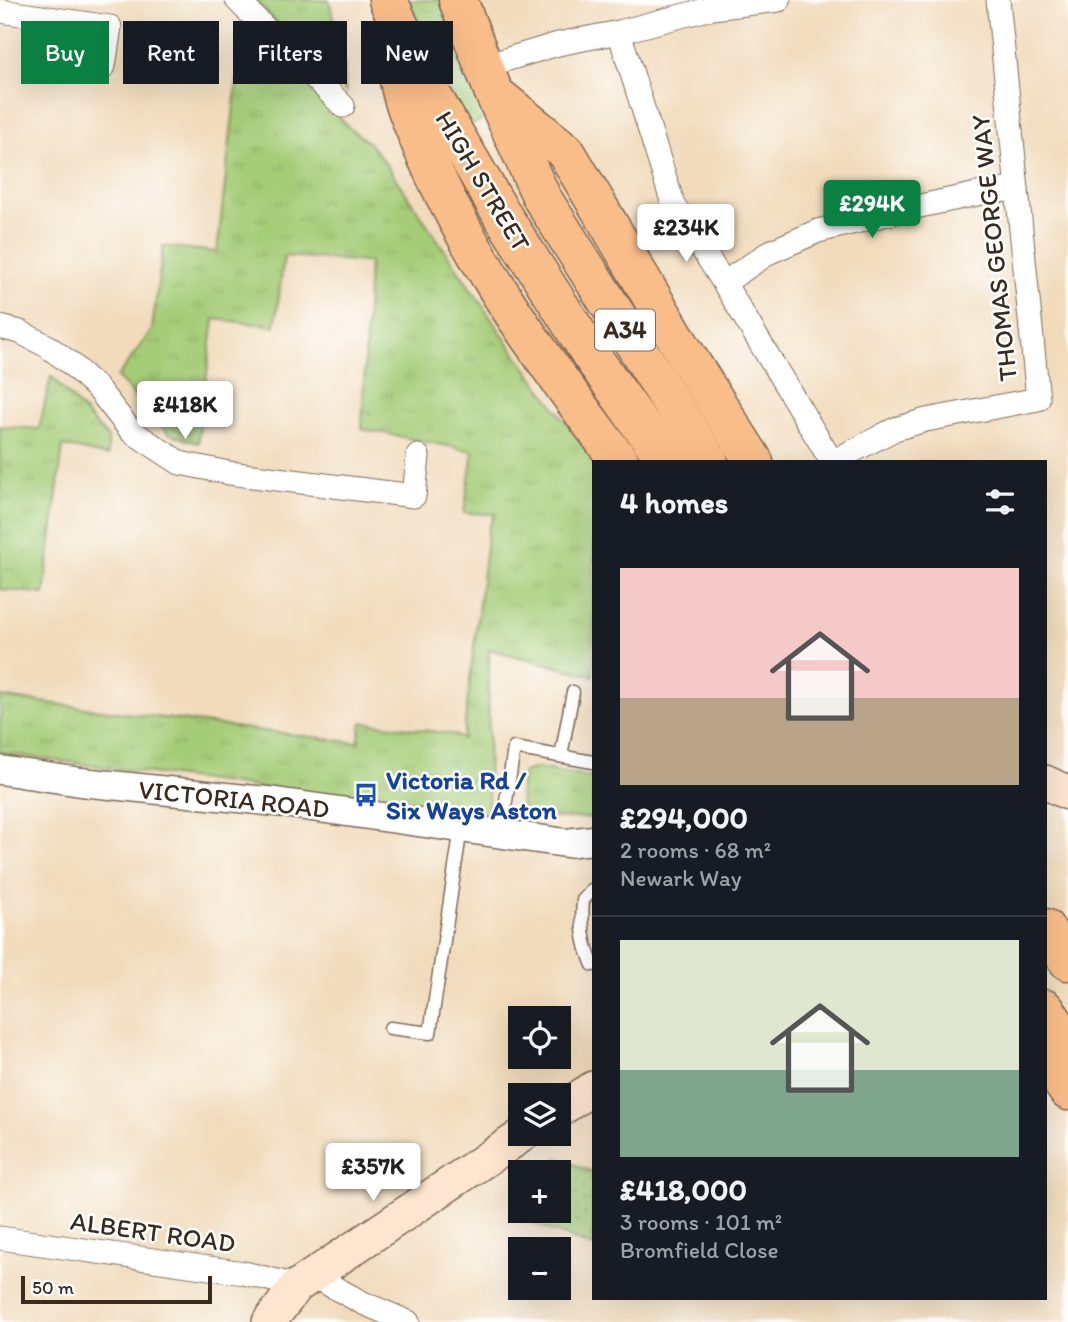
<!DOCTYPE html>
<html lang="en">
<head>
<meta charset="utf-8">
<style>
  body { margin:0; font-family:Itim,sans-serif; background:#20242c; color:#f1f3f6; height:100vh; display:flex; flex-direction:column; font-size:26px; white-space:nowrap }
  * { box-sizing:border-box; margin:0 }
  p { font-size:23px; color:#9ea1a6 }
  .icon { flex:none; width:38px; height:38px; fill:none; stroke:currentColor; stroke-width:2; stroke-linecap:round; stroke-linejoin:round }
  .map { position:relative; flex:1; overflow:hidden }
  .details { position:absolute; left:592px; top:460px; width:455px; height:840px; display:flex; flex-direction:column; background:#171b24; border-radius:0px; box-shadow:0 7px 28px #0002 }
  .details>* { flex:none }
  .top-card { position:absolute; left:21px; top:21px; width:466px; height:63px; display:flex; gap:14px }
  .tools { position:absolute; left:508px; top:1006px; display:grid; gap:14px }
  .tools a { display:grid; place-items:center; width:63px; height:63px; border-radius:0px; background:#171b24; box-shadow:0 7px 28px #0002; font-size:35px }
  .scale { position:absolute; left:21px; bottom:18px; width:191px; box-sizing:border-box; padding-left:7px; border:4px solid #3b2a1e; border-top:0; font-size:19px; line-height:24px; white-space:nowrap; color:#3b2a1e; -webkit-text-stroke:5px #fff; paint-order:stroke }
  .price { position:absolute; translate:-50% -60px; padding:0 16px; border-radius:7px; background:#fff; color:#222; font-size:23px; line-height:46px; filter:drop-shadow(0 2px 4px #0008) }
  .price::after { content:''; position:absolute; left:50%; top:42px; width:21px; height:16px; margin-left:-10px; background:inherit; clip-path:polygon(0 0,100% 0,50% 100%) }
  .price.on { background:#0b8043; color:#fff }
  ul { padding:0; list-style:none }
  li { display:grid; align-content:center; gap:14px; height:371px; padding:0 28px }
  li+li { border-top:2px solid #363941 }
  li span { display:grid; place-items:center; height:217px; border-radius:0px; color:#555 }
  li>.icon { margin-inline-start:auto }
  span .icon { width:126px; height:126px; fill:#fffc; stroke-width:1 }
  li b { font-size:30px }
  h2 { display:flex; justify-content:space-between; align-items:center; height:84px; padding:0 28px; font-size:30px }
  .tag { padding:0 24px; border-radius:0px; background:#171b24; box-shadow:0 7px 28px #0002; font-size:24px; line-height:63px }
  .tag.on { background:#0b8043; color:#fff }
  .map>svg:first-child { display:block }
  .grass { fill:url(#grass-tufts); stroke:#707b4a; stroke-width:2 }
  .park { fill:url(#park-dots); stroke:#707b4a; stroke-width:2 }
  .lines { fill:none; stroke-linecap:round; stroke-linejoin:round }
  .service-casing { stroke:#7b6855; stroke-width:15 }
  .minor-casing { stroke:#7b6855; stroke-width:25 }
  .tertiary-casing { stroke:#7b6855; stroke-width:31 }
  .secondary-casing { stroke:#7b6855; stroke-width:36 }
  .trunk-casing { stroke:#7b6855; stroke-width:41 }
  .service { stroke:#fff; stroke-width:12 }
  .minor { stroke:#fff; stroke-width:23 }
  .tertiary { stroke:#fff; stroke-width:28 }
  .secondary { stroke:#fde5d0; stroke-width:33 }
  .trunk { stroke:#f9bd89; stroke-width:38 }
  .labels { text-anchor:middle; stroke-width:5; stroke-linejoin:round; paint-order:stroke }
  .shield { fill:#fff; stroke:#766a62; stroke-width:2 }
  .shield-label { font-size:24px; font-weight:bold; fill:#3b2a1e }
  .street-label { font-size:26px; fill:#3b2a1e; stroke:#fff }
  .transit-label { font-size:26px; font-weight:bold; fill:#164399; stroke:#fff; text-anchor:start }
</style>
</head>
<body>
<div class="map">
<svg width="1068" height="1322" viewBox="0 0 1068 1322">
  <defs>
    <pattern id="grass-tufts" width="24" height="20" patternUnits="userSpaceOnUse" patternTransform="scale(1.75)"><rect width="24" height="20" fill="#a5cc77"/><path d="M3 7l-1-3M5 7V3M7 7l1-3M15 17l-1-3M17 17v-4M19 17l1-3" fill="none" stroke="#8faf66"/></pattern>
    <pattern id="park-dots" width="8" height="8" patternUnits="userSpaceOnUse" patternTransform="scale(1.75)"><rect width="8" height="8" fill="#a5cc77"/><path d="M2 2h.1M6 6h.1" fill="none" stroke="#8faf66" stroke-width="1.8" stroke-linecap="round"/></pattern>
  </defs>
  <rect width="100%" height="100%" fill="#fff"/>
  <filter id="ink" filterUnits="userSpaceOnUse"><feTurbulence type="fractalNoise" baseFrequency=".0143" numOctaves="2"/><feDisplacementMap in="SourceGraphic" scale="14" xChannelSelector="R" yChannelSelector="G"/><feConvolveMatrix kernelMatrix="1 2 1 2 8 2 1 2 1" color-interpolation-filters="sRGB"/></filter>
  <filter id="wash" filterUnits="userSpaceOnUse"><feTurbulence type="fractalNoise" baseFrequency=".00686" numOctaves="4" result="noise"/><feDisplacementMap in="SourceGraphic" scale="28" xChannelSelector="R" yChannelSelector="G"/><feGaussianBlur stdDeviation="1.57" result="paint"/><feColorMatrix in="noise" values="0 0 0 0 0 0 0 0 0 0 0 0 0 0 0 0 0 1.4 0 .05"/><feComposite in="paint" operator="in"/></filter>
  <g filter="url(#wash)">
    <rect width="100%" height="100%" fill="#f1dbbb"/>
    <g class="grass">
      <path d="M254,0H329L344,62L346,93Z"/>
      <path d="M409,0H442L487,118L465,127Z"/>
      <path d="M242,39L265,45L327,102L347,126L369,143L385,163L510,346L595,462L593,676L489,649L488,823L468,815L0,753V697L358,743L362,722L453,734L463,739L488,529L495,514L464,513L473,451L362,429L369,262L284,256L275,326L214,319L198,443L169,434L117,377L152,330L163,246L217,252Z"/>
      <path d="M51,376L108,438V456L63,446L44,594L0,589V426L39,429Z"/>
      <path d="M537,768L593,778V818L523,817L520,791L523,772Z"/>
    </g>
    <path class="park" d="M557,1158L593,1172V1247L525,1220L530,1211H558V1172H550Z"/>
  </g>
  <g filter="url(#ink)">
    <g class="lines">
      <g class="service-casing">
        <g id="service">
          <path d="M561,756L573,692"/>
          <path d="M501,834L514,748L593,762"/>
          <path d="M593,889L583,900C581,924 583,943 593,965"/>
          <path d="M390,1028L430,1033L461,828"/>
        </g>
      </g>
      <g class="minor-casing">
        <g id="minor">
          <path d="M237,0L343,106"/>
          <path d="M0,11L110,27L104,66"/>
          <path d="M619,32L673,204L724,283L832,462"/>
          <path d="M485,66L558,44L619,32L712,8L779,0"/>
          <path d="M724,283L770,252L818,231L920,206L987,192L1017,189"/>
          <path d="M0,327L20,332L47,346L70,363L98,389L131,431L180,463L229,473L414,496L418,456"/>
          <path d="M832,462L895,429L926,420L1038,399L998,0"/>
          <path d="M0,1238L244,1273L297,1286"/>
          <path d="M313,1276L363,1303L408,1322"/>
        </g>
      </g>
      <g class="tertiary-casing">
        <path id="tertiary" d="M0,770L81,782L276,802L566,843L593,840"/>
      </g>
      <g class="secondary-casing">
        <g id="secondary">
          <path d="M1045,782L1068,793"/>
          <path d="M558,1111L593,1088"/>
          <path d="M269,1322L297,1286L524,1134"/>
        </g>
      </g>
      <g class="trunk-casing">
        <g id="trunk">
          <path d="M388,0L426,85L502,215L591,355L667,462"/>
          <path d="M458,0L494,93L542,198L709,462"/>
          <path d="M394,54C397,69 399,86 404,101C451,234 536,351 620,462"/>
          <path d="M501,99L566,152L685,353L754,462"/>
          <path d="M1045,928L1068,961"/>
          <path d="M1045,1009L1068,1042"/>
          <path d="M1045,1057L1068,1091"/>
        </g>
      </g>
      <use href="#service" class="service"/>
      <use href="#minor" class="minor"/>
      <use href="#tertiary" class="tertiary"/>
      <use href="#secondary" class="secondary"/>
      <use href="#trunk" class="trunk"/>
    </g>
  </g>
  <defs>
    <g id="bus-bare" transform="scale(1.89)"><path d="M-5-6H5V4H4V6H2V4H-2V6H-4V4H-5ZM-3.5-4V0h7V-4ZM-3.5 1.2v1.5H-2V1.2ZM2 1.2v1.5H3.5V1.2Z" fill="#1a4fb4" stroke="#fff" stroke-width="2.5" paint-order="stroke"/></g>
  </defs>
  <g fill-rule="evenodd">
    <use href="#bus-bare" x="366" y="795"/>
  </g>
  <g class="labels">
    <rect class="shield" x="595" y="309.5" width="60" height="41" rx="5"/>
    <g class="shield-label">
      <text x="625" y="338">A34</text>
    </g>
    <g class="street-label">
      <text transform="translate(483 181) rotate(59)" y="9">HIGH STREET</text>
      <text transform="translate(994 248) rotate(-96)" y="9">THOMAS GEORGE WAY</text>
      <text transform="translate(234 799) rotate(6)" y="9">VICTORIA ROAD</text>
      <text transform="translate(153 1232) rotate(8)" y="9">ALBERT ROAD</text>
    </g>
    <g class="transit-label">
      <text x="386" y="789">Victoria Rd /<tspan x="386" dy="30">Six Ways Aston</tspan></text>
    </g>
  </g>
</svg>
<div class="tools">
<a><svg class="icon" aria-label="locate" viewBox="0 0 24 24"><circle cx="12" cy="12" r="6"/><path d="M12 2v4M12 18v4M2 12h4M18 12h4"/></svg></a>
<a><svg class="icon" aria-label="layers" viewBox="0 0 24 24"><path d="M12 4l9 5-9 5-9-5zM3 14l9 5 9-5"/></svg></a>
<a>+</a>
<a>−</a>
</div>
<div class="scale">50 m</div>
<b class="price on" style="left:872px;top:240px">£294K</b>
<b class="price" style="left:686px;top:264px">£234K</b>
<b class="price" style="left:185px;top:441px">£418K</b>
<b class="price" style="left:373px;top:1203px">£357K</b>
<div class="top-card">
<a class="tag on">Buy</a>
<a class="tag">Rent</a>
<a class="tag">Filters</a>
<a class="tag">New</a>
</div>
<section class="details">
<h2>4 homes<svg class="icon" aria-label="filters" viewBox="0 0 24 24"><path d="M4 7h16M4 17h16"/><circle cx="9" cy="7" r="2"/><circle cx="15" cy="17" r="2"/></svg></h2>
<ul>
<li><span style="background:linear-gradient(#f6c9c9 60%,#b9a48a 0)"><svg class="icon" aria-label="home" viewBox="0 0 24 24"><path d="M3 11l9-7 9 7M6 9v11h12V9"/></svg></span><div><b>£294,000</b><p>2 rooms · 68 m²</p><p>Newark Way</p></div></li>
<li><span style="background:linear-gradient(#dfe7d0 60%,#7fa58c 0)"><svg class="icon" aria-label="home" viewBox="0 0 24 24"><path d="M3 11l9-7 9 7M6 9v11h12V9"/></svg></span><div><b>£418,000</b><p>3 rooms · 101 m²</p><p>Bromfield Close</p></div></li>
</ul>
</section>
</div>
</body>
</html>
